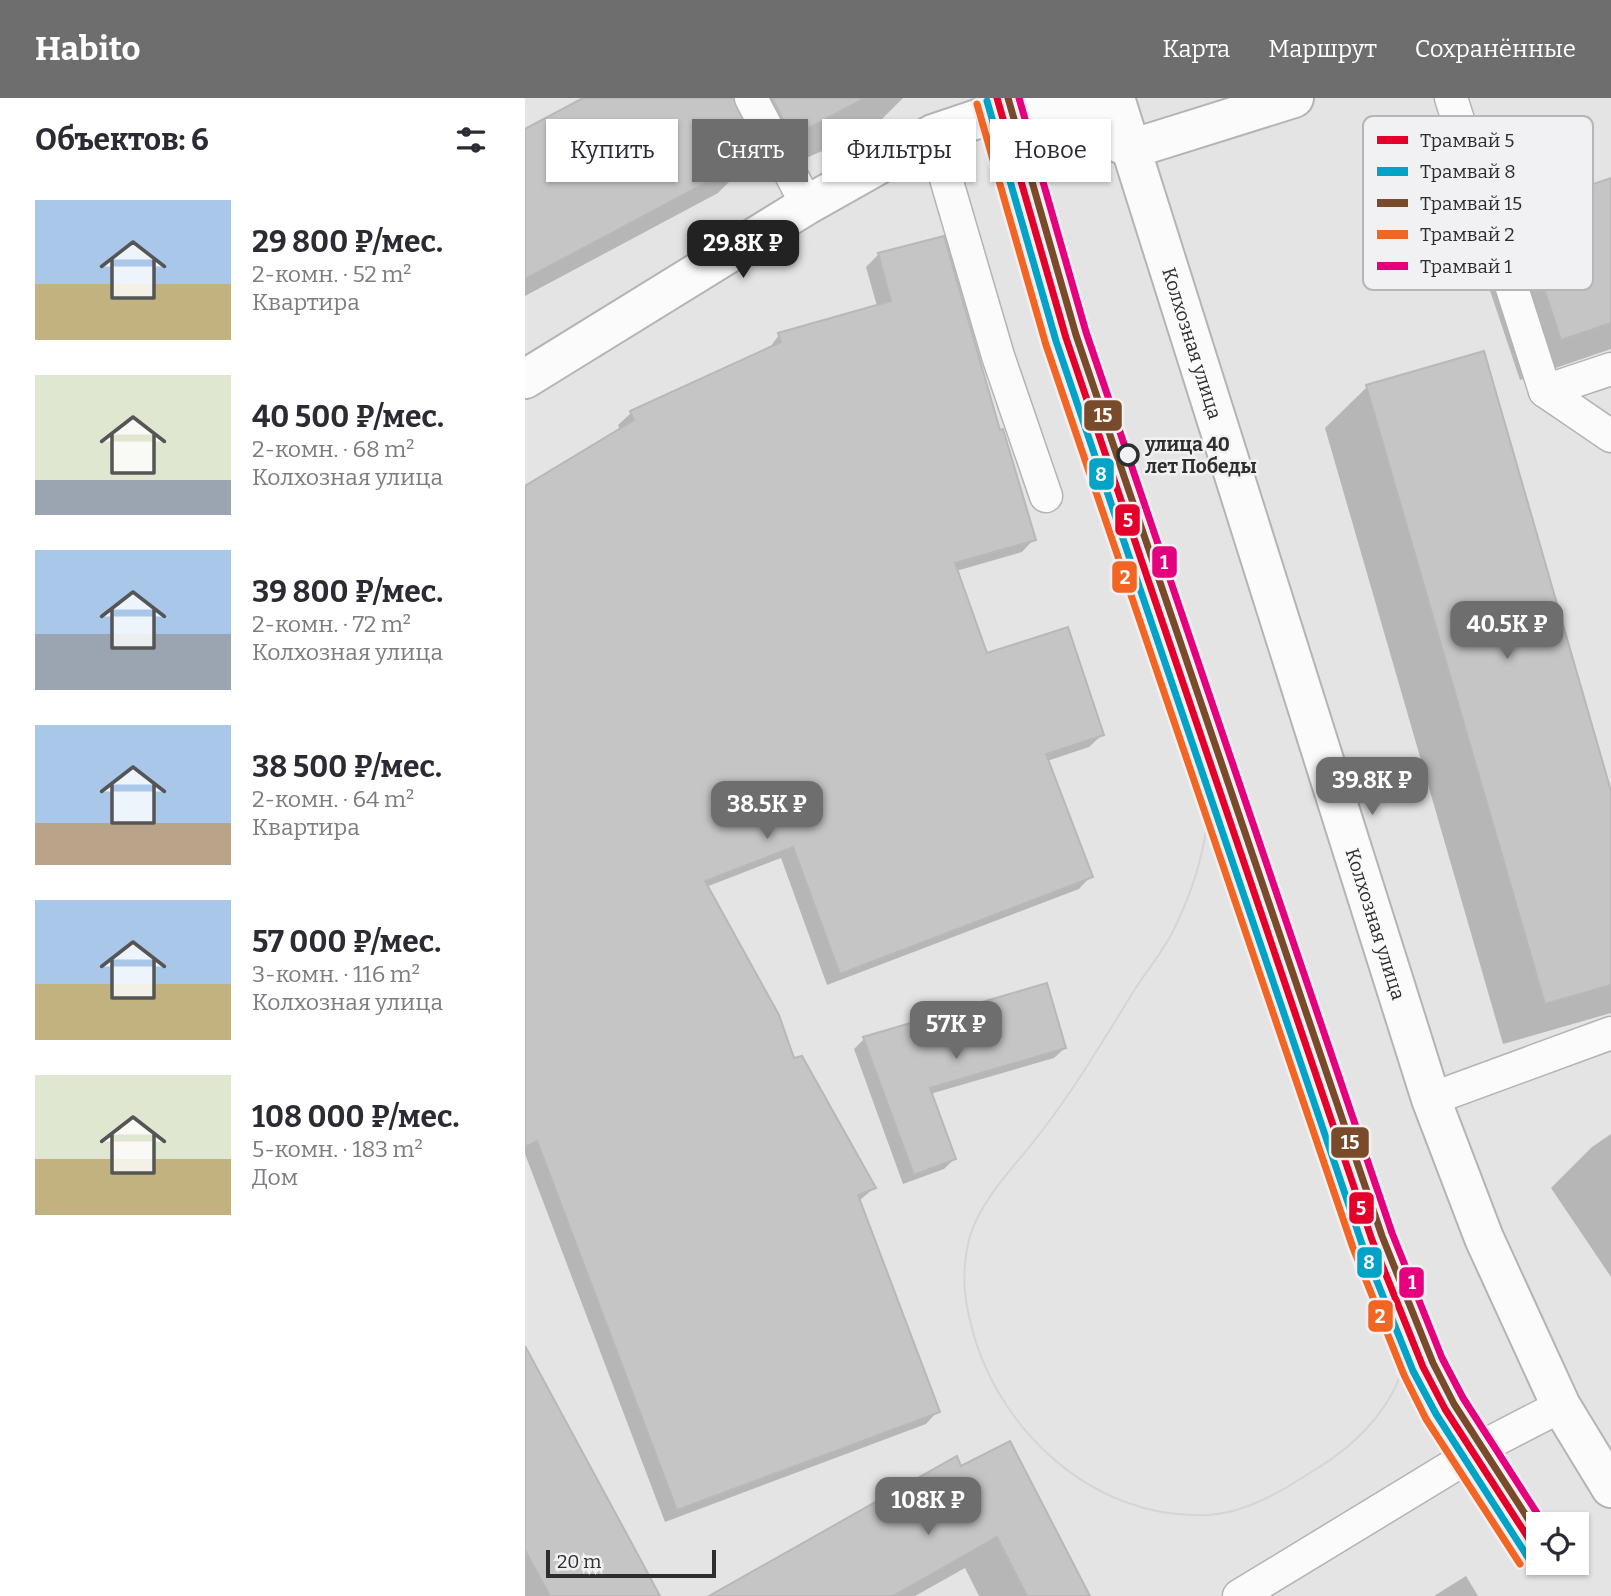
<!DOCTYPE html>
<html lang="ru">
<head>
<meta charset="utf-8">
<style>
  body { margin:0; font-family:Bitter,serif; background:#f2f2f3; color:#2b2b33; height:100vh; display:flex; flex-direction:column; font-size:26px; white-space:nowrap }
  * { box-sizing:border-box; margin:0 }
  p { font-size:23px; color:#7c7c81 }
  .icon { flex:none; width:38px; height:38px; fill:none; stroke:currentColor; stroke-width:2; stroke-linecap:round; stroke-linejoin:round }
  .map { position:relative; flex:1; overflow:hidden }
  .drawer { display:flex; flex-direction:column; background:#fff; width:525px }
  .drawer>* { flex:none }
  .top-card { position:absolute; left:21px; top:21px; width:665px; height:63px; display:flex; gap:14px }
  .controls { position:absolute; left:1001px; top:1414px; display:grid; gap:14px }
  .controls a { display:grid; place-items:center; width:63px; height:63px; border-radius:0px; background:#fff; box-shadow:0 2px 5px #0004; font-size:35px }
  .scale { position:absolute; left:21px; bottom:18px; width:170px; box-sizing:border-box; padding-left:7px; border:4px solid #2e2e2f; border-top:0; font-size:19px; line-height:24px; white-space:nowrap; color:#2e2e2f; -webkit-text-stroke:5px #f1f1f3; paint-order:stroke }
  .price { position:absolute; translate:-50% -60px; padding:0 16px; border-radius:14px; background:#6e6e6e; color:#fff; font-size:23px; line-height:46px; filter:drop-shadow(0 2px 4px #0008) }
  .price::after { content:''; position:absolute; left:50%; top:42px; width:21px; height:16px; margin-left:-10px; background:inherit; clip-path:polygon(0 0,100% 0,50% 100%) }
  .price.on { background:#222; color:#fff }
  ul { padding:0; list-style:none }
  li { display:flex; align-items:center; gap:21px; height:175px; padding:0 35px }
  li span { display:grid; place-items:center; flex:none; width:196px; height:140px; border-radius:0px; color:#555 }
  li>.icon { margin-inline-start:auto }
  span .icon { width:84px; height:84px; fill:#fffc; stroke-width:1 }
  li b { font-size:30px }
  h2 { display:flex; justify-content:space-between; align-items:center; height:84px; padding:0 35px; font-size:30px }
  .pill { padding:0 24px; border-radius:0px; background:#fff; box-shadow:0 2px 5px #0004; font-size:24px; line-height:63px }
  .pill.on { background:#6e6e6e; color:#fff }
  header { display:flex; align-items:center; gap:42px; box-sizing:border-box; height:98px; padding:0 35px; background:#6e6e6e; color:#fff }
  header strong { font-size:33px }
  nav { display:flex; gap:38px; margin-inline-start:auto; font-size:24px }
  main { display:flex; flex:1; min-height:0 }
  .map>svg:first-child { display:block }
  .shadow { fill:#0003 }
  .building { fill:#c5c5c5; stroke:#b8b8b8; stroke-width:2 }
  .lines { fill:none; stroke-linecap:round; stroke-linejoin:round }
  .lane-casing { stroke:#b4b4b4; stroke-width:35 }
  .street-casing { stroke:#b4b4b4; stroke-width:42 }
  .secondary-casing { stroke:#b4b4b4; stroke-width:42 }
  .lane { stroke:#fbfbfb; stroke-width:32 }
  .street { stroke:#fbfbfb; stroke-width:38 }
  .secondary { stroke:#fbfbfb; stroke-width:38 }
  .tram { stroke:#d5d5d6; stroke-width:2 }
  .tram-1-casing { stroke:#f1f1f3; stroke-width:12 }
  .tram-2-casing { stroke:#f1f1f3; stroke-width:12 }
  .tram-3-casing { stroke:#f1f1f3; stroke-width:12 }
  .tram-4-casing { stroke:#f1f1f3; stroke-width:12 }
  .tram-5-casing { stroke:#f1f1f3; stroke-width:12 }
  .tram-1 { stroke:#e4002b; stroke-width:7 }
  .tram-2 { stroke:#02a3c6; stroke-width:7 }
  .tram-3 { stroke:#7a4b2a; stroke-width:7 }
  .tram-4 { stroke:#f26522; stroke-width:7 }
  .tram-5 { stroke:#e5007d; stroke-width:7 }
  .stop-dot { fill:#f1f1f3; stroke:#2e2e2f; stroke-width:3.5 }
  .labels { text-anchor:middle; stroke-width:5; stroke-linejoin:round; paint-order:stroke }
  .street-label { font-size:19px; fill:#2e2e2f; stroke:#f1f1f3 }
  .stop-label { font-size:19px; font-weight:bold; fill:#2e2e2f; stroke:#f1f1f3; text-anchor:start }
  .key { fill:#f1f1f3; stroke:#b6b6b8; stroke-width:2 }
  .key-label { font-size:19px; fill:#2e2e2f }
  .line-badge { stroke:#f1f1f3; stroke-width:2.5 }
  .badge-label { font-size:19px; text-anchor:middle; font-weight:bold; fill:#fff }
</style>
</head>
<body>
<header>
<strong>Habito</strong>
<nav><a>Карта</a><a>Маршрут</a><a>Сохранённые</a></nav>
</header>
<main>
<section class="drawer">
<h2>Объектов: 6<svg class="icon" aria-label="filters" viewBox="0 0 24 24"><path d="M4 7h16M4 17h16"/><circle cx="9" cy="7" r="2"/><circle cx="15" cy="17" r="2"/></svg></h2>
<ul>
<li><span style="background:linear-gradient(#a9c7e8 60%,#c2b280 0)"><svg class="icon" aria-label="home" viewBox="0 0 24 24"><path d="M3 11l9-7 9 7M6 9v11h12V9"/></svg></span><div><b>29 800 ₽/мес.</b><p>2-комн. · 52 m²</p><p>Квартира</p></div></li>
<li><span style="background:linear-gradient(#dfe7d0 75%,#9aa5b1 0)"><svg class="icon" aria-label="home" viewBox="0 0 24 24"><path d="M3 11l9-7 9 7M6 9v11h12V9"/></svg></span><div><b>40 500 ₽/мес.</b><p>2-комн. · 68 m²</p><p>Колхозная улица</p></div></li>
<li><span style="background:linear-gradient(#a9c7e8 60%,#9aa5b1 0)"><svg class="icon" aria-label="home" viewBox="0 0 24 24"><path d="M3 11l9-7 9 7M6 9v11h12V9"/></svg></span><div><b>39 800 ₽/мес.</b><p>2-комн. · 72 m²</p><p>Колхозная улица</p></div></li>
<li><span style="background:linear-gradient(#a9c7e8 70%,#b9a48a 0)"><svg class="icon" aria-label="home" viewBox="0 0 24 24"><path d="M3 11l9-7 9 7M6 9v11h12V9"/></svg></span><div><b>38 500 ₽/мес.</b><p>2-комн. · 64 m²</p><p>Квартира</p></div></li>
<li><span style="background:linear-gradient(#a9c7e8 60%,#c2b280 0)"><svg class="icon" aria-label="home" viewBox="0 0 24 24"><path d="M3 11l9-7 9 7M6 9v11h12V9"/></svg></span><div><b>57 000 ₽/мес.</b><p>3-комн. · 116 m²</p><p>Колхозная улица</p></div></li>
<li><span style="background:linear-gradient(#dfe7d0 60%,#c2b280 0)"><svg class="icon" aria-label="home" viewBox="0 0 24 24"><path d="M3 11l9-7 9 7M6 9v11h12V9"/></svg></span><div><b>108 000 ₽/мес.</b><p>5-комн. · 183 m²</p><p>Дом</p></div></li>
</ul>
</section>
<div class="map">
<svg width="1086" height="1498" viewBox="0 0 1086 1498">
  <rect width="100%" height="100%" fill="#e4e4e4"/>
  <g class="shadow">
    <path d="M62,0H378L346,32L244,76L242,69L228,77L222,66L193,95L0,198V33Z"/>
    <path d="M1086,82V251L995,282L952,154L994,113Z"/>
    <path d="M354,156L473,334L509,441L497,454L431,473L461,558L577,637L564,649L522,663L566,778L554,791L302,887L256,760L181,789L268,962L349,1090L334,1103L413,1313L401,1326L140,1424L0,1056V390L95,332L93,327L106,315L243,252L254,237L352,208L341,169Z"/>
    <path d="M842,289L1086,699V915L978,946L800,330Z"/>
    <path d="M339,941L540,950L529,960L405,996L429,1061L419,1071L378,1086L329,951Z"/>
    <path d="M1086,1036V1179L1026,1090L1067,1049Z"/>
    <path d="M0,1251L92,1498H0Z"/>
    <path d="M435,1370L563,1498H454L440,1470L390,1498H187Z"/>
    <path d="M941,1478L953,1498H909Z"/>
  </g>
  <g class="building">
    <path d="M58,0H208L235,56L0,181V31Z"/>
    <path d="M247,0H340L267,39Z"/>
    <path d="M1086,80V225L1036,242L993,111Z"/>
    <path d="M419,138L475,332L478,331L511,442L430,465L462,555L543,529L579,637L521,656L568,779L315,876L268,749L180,783L254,917L269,960L277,958L351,1090L333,1097L415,1314L152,1412L12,1043L0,1049V388L109,322L105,313L256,244L253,235L366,203L353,155Z"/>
    <path d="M959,253L1086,693V887L1020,906L841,287Z"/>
    <path d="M522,885L541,950L405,990L431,1061L389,1077L338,939Z"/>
    <path d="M0,1248L105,1442L135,1498H25L0,1452Z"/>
    <path d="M485,1343L565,1498H502L472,1439L368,1498H184L432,1358L436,1368Z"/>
  </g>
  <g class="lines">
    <g class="lane-casing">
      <g id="lane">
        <path d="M226,0L282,107"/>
        <path d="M926,0L1020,293L1086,271"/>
        <path d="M408,36L473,258L521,398"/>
        <path d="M1020,293L1086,338"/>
        <path d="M906,1001L1086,935"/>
        <path d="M714,1498L972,1341L1036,1308"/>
      </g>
    </g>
    <g class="street-casing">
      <g id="street">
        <path d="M518,7L606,51"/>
        <path d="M0,281L282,107L408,36L476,13L565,0"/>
      </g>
    </g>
    <g class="secondary-casing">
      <g id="secondary">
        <path id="s1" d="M590,0L906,1001L959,1140L1036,1308L1086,1390"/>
        <path d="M606,51L769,0"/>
      </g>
    </g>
    <use href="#lane" class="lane"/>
    <use href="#street" class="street"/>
    <use href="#secondary" class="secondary"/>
    <path class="tram" d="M686,673C683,693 683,713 681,733C676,765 664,800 650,829C640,851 623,871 610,891C579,941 549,992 513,1038C489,1069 457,1100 445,1138C438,1164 438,1193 444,1218C467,1329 568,1423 683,1417C721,1415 757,1393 788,1373C827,1350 866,1313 878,1268C888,1230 874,1174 870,1134"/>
    <g class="tram-1-casing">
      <path id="tram-1" d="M472,0L541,240L847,1142L898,1269L920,1311L1013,1455"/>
    </g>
    <g class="tram-2-casing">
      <path id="tram-2" d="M462,3L531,243L837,1146L888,1273L911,1316L1004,1461"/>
    </g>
    <g class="tram-3-casing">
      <path id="tram-3" d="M483,0L551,237L857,1138L908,1265L929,1306L1013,1436"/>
    </g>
    <g class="tram-4-casing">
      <path id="tram-4" d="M452,6L521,247L828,1150L879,1277L901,1321L995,1466"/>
    </g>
    <g class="tram-5-casing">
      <path id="tram-5" d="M494,0L561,234L867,1135L917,1260L938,1300L1019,1426"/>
    </g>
    <use href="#tram-1" class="tram-1"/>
    <use href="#tram-2" class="tram-2"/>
    <use href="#tram-3" class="tram-3"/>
    <use href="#tram-4" class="tram-4"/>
    <use href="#tram-5" class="tram-5"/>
  </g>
  <circle class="stop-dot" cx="603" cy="357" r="10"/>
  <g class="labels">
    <g class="street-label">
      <text dy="7" stroke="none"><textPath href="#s1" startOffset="257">Колхозная улица</textPath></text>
      <text dy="7" stroke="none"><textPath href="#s1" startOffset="866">Колхозная улица</textPath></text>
    </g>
    <g class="stop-label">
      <text x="620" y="353">улица 40<tspan x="620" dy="22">лет Победы</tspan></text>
    </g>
  </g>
  <rect x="838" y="18" width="230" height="174" rx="10" class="key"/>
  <rect x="852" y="38" width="31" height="8" fill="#e4002b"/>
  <rect x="852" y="69" width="31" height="9" fill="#02a3c6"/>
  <rect x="852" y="101" width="31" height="8" fill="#7a4b2a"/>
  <rect x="852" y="132" width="31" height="9" fill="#f26522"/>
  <rect x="852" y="164" width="31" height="8" fill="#e5007d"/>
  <g class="key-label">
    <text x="895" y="49">Трамвай 5</text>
    <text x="895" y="80">Трамвай 8</text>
    <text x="895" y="112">Трамвай 15</text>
    <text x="895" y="143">Трамвай 2</text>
    <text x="895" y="175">Трамвай 1</text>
  </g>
  <g class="line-badge">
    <rect x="558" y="301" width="40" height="33" rx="7" fill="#7a4b2a"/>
    <rect x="563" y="359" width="27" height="34" rx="7" fill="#02a3c6"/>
    <rect x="589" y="405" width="27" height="34" rx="7" fill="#e4002b"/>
    <rect x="626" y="447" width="27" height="34" rx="7" fill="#e5007d"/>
    <rect x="586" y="462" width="27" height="34" rx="7" fill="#f26522"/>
    <rect x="805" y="1028" width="40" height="33" rx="7" fill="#7a4b2a"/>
    <rect x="823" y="1093" width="27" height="34" rx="7" fill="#e4002b"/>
    <rect x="831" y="1148" width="27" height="33" rx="7" fill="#02a3c6"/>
    <rect x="873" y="1168" width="27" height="33" rx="7" fill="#e5007d"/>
    <rect x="842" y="1201" width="27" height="34" rx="7" fill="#f26522"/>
  </g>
  <g class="badge-label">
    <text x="578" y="324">15</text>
    <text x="576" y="383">8</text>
    <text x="603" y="429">5</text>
    <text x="639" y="471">1</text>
    <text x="600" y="486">2</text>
    <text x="825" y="1051">15</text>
    <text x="836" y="1117">5</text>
    <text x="844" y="1171">8</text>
    <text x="887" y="1191">1</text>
    <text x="855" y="1225">2</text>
  </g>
</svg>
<div class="controls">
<a><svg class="icon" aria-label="locate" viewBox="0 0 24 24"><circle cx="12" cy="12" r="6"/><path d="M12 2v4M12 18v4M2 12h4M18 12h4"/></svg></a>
</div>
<div class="scale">20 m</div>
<b class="price on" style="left:218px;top:182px">29.8K ₽</b>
<b class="price" style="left:982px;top:563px">40.5K ₽</b>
<b class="price" style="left:847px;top:719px">39.8K ₽</b>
<b class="price" style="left:242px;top:743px">38.5K ₽</b>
<b class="price" style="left:431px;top:963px">57K ₽</b>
<b class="price" style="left:403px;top:1439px">108K ₽</b>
<div class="top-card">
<a class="pill">Купить</a>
<a class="pill on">Снять</a>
<a class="pill">Фильтры</a>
<a class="pill">Новое</a>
</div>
</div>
</main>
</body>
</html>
